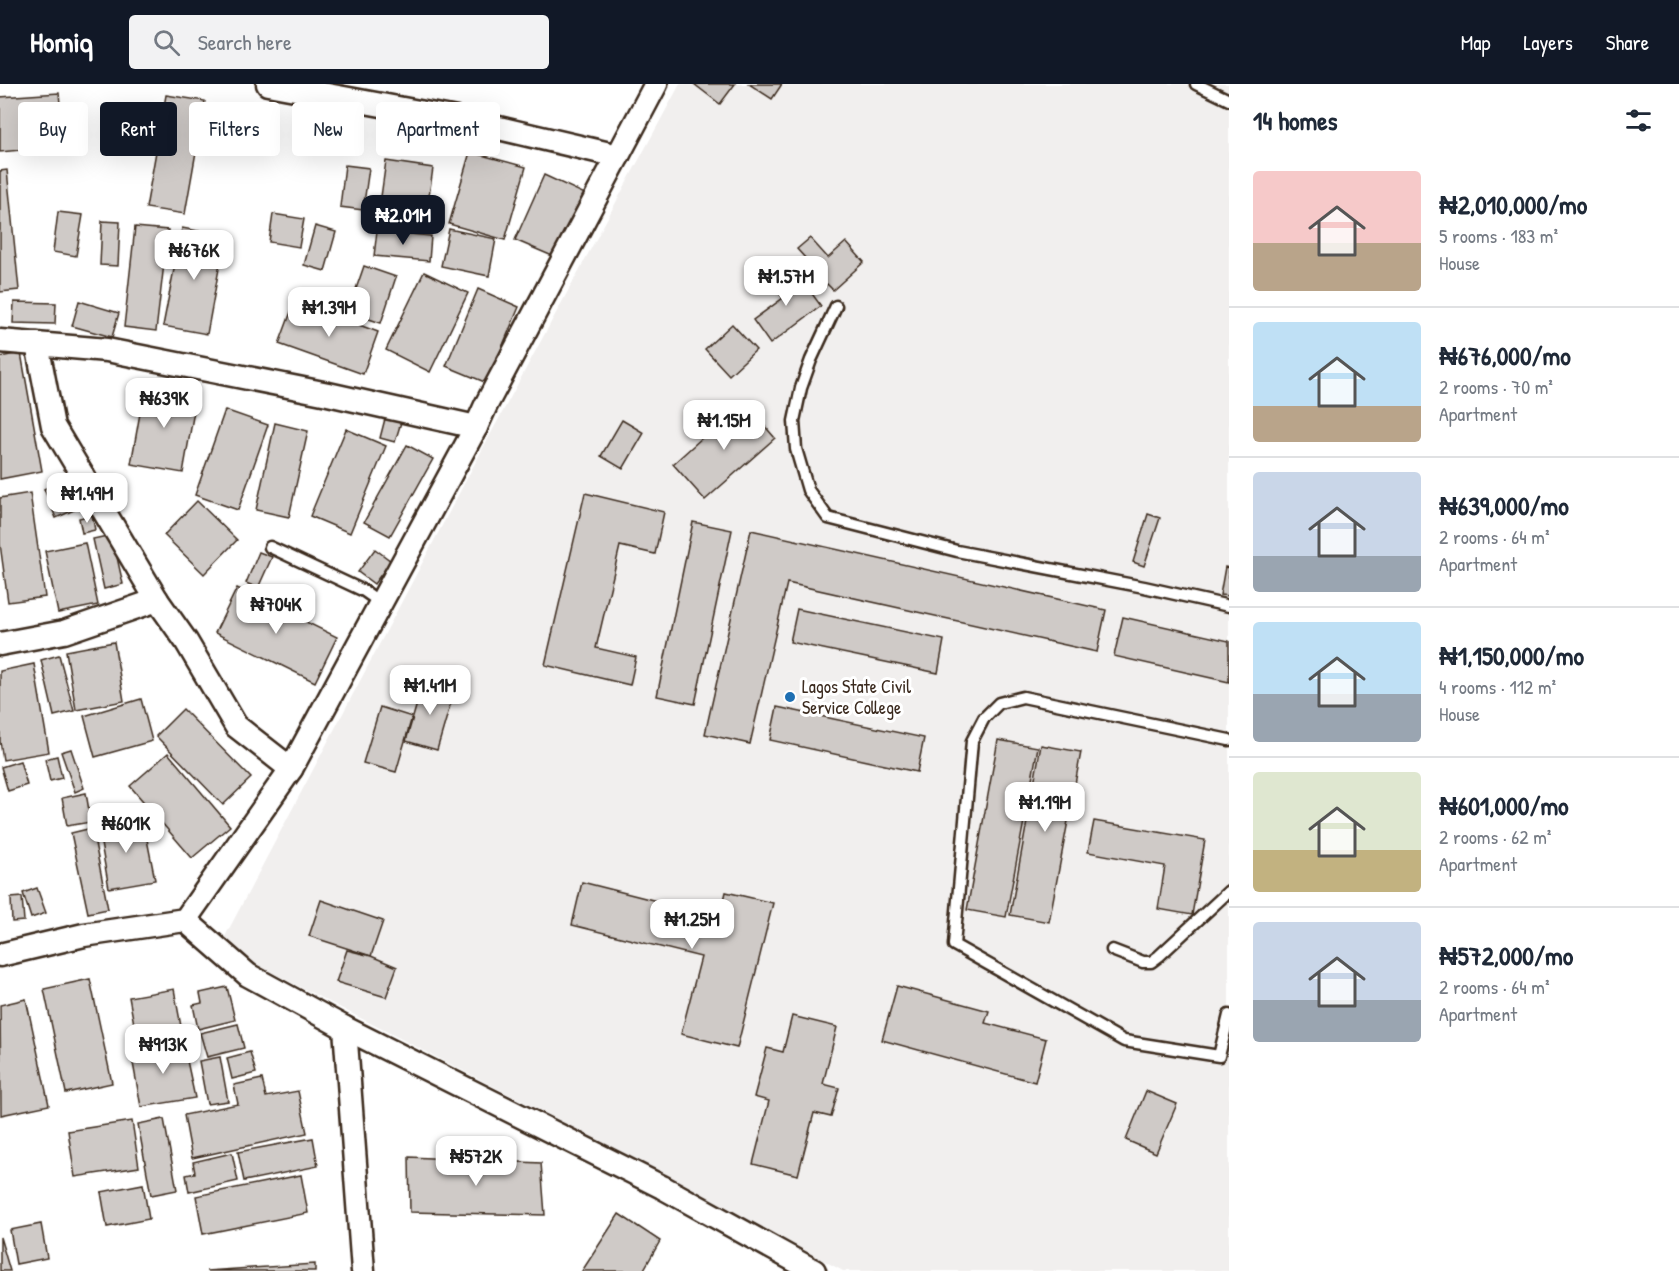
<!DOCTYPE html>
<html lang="en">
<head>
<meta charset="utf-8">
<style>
  body { margin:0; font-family:"Patrick Hand",sans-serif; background:#f2f2f3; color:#1f2937; height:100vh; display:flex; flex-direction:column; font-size:22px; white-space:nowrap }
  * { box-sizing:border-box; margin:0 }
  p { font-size:20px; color:#747a83 }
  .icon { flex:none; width:33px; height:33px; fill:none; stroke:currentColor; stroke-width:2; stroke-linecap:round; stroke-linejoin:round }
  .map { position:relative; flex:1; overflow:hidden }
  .details { display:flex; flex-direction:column; background:#fff; width:450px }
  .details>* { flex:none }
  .banner { position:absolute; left:18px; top:18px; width:570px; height:54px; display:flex; gap:12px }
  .price { position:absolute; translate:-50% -51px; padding:0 14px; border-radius:12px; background:#fff; color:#222; font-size:20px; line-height:39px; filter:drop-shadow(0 2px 3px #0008) }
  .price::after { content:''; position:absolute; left:50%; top:36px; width:18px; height:14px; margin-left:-9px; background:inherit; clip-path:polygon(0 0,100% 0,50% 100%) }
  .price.selected { background:#111827; color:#fff }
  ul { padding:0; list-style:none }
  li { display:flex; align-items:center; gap:18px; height:150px; padding:0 24px }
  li+li { border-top:2px solid #e0e1e3 }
  li span { display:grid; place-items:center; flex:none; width:168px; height:120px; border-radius:6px; color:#555 }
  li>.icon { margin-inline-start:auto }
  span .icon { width:72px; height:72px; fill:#fffc; stroke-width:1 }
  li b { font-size:26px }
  h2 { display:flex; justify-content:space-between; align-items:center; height:72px; padding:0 24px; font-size:26px }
  .chip { padding:0 21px; border-radius:6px; background:#fff; box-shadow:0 6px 24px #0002; font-size:21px; line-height:54px }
  .chip.selected { background:#111827; color:#fff }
  header { display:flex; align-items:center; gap:36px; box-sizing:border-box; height:84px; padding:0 30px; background:#111827; color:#fff }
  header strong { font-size:28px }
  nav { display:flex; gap:33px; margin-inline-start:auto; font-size:21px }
  .search { width:420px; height:54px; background:#f2f2f3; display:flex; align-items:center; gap:15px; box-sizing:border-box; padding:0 21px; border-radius:6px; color:#747a83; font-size:22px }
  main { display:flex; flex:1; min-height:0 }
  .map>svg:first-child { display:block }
  .built { fill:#f1efee }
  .building { fill:#cfcac7; stroke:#3b2a1e; stroke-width:1.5 }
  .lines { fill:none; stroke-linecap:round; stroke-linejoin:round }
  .service-casing { stroke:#3b2a1e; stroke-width:15 }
  .minor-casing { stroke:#3b2a1e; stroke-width:27 }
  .service { stroke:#fff; stroke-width:10 }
  .minor { stroke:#fff; stroke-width:22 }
  .poi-dot { fill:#1f6fb2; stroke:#fff; stroke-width:2 }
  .labels { text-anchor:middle; stroke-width:6; stroke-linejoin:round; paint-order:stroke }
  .poi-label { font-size:18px; fill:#3b2a1e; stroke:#fff; text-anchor:start }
</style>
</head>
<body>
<header>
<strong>Homiq</strong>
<div class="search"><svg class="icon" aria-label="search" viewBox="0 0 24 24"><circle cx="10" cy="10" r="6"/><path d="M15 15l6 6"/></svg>Search here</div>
<nav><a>Map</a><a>Layers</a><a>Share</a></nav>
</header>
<main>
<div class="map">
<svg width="1229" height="1187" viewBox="0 0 1229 1187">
  <rect width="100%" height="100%" fill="#fff"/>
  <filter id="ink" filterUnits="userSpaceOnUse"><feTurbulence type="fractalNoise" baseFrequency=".0167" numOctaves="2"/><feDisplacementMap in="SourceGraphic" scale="12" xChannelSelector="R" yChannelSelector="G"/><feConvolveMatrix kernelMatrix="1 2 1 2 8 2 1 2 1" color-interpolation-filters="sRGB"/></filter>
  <g filter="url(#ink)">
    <path class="built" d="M680,0H1229V1187H843L635,1075L220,862L483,364Z"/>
    <g class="building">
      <path d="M694,0H735L720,20Z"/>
      <path d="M749,0H782L772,15Z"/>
      <path d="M59,9L64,62L0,68V13Z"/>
      <path d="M166,11L205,17L185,130L146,124Z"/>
      <path d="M470,68L526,83L505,156L449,140Z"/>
      <path d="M386,77L433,84L426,133L379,127Z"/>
      <path d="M345,81L369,84L363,126L340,123Z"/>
      <path d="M7,86L19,206L0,208V87Z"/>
      <path d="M544,91L585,110L557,174L515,156Z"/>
      <path d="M58,128L83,131L76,172L53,168Z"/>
      <path d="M273,130L304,135L299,163L269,158Z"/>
      <path d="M102,137L120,138L118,182L100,181Z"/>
      <path d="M315,142L336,148L325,187L304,181Z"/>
      <path d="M135,143L168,146L156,247L124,243Z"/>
      <path d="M182,144L225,152L207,250L163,242Z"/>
      <path d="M449,145L496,155L489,192L441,182Z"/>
      <path d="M377,147L431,152L429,177L374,172Z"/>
      <path d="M810,154L828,174L846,158L864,178L833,206L827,200L820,207L808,193L816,186L797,165Z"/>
      <path d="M364,182L396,193L381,239L348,228Z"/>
      <path d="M784,183L800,204L805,200L821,222L770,260L753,236L783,214L769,195Z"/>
      <path d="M424,188L468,209L430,288L386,266Z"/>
      <path d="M478,205L519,223L487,299L446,282Z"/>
      <path d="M79,217L119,229L112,253L72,242Z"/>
      <path d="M295,217L378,248L363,290L279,260Z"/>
      <path d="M14,218L56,219L55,240L13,239Z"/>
      <path d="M732,240L756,266L729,291L705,265Z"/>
      <path d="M21,269L42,387L0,395V273Z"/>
      <path d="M145,301L197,310L183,389L131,380Z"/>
      <path d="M743,317L775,354L705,416L673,380Z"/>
      <path d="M225,326L268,341L238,426L195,411Z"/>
      <path d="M386,331L402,335L395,358L380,354Z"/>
      <path d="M622,336L644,349L623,385L601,372Z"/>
      <path d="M275,339L308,347L289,433L256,426Z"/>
      <path d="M346,345L386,362L350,449L310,432Z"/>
      <path d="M407,361L433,375L390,452L364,438Z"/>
      <path d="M72,392L85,421L56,434L44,405Z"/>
      <path d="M30,409L45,513L8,518L0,460V414Z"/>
      <path d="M585,409L664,428L655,470L620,462L596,564L636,573L630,601L545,581Z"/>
      <path d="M197,417L237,456L204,490L164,451Z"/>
      <path d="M1148,430L1160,434L1144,482L1133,478Z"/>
      <path d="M92,431L95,446L82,449L79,434Z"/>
      <path d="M693,438L732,446L695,620L657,612Z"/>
      <path d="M751,446L1106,526L1097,568L787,499L750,660L705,650Z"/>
      <path d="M112,451L123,500L104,505L93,455Z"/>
      <path d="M85,459L98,521L58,529L45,467Z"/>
      <path d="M375,465L391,477L374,500L358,488Z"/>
      <path d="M259,468L272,473L258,504L246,499Z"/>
      <path d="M1225,483L1229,484V512L1220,511Z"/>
      <path d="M237,504L337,553L315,598L215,549Z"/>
      <path d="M797,525L944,556L938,589L790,558Z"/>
      <path d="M1123,533L1229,557V598L1114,572Z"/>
      <path d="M114,558L124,617L76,626L66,567Z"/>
      <path d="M59,571L74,627L54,632L41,576Z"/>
      <path d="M34,580L49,668L3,676L0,657V587Z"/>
      <path d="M423,599L454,608L437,666L406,657Z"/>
      <path d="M141,615L152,657L95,673L84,632Z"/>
      <path d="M380,623L412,633L396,688L363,679Z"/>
      <path d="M777,623L924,654L917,688L770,656Z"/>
      <path d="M183,625L251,694L223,721L156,652Z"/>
      <path d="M998,656L1038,663L1006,833L967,826Z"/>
      <path d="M1041,661L1081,668L1049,838L1010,831Z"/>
      <path d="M71,665L84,704L75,708L61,668Z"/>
      <path d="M168,669L230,742L192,774L130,702Z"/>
      <path d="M57,672L62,694L50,697L45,675Z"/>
      <path d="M20,677L27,701L8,707L1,683Z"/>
      <path d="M86,709L91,738L67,742L62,714Z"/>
      <path d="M143,735L155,796L109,804L98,743Z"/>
      <path d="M1094,737L1205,756L1192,831L1158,825L1165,782L1088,768Z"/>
      <path d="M92,744L108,825L88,829L71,749Z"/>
      <path d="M582,798L720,833L726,808L773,819L737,964L681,950L701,873L572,841Z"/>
      <path d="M37,804L46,829L31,834L23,809Z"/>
      <path d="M22,813L24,837L12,838L11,814Z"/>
      <path d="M321,816L383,837L371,872L309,852Z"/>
      <path d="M347,866L371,872L397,883L386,913L336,898Z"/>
      <path d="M90,895L112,999L66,1009L44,905Z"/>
      <path d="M897,902L989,927L985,939L1046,955L1035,998L882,956Z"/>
      <path d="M227,903L235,936L198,945L193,921L202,919L200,909Z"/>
      <path d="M174,905L183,953L138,962L129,913Z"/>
      <path d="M26,915L49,1021L1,1031L0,921Z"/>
      <path d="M792,932L837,943L823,1000L839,1004L831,1033L814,1029L798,1091L753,1080L769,1017L754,1013L767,964L783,968Z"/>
      <path d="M238,940L244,964L207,973L200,949Z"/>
      <path d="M183,958L195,1014L141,1023L131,968Z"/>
      <path d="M250,968L256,989L232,995L227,974Z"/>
      <path d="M220,973L228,1017L207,1020L199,977Z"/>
      <path d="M262,995L266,1013L298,1007L307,1049L192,1074L184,1031L238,1020L234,1001Z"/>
      <path d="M1146,1007L1177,1020L1156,1069L1126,1056Z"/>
      <path d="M164,1035L177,1106L151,1111L138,1040Z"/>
      <path d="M132,1037L139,1083L75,1093L68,1047Z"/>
      <path d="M313,1054L318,1082L244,1097L238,1068Z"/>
      <path d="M232,1069L238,1097L189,1108L186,1091L195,1089L193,1078Z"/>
      <path d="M409,1073L541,1079L545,1131L410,1128Z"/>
      <path d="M301,1091L308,1129L203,1150L196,1112Z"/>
      <path d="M143,1100L149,1135L107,1143L101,1108Z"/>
      <path d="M619,1130L660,1157L643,1187H582Z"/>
      <path d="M41,1140L47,1174L16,1180L10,1146Z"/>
      <path d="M0,1153L10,1187H0Z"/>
      <path d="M315,1180V1187H206Z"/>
    </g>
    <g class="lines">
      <g class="service-casing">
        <g id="service">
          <path d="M1196,0L1229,16"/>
          <path d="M836,222L811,276L801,304L794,337L796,365L808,406L828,434L957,467L1144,503L1229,522"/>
          <path d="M270,463L364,507L381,519"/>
          <path d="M1229,656L1023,613L999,619L984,634L972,657L954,861L1124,957L1219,972L1229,931"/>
          <path d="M1112,866L1143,878H1151L1159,872L1229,807"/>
        </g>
      </g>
      <g class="minor-casing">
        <g id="minor">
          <path d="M268,0L473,38L618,72"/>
          <path d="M0,257L107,266L328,310L476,343"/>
          <path d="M37,260L53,342L157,516L186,557L236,642L291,685"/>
          <path d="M0,560L64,548L157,516"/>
          <path d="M185,836L248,891L345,944L662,1103L814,1187"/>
          <path d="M0,871L84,851L185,836L291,685L476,343L486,321L656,0"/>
          <path d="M345,944L363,1187"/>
        </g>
      </g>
      <use href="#service" class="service"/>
      <use href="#minor" class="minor"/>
    </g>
  </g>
  <circle class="poi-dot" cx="790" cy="613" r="6"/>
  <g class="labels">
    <g class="poi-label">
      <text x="802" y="609">Lagos State Civil<tspan x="802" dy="21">Service College</tspan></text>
    </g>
  </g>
</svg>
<b class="price selected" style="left:403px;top:162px">₦2.01M</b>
<b class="price" style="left:194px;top:197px">₦676K</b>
<b class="price" style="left:786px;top:223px">₦1.57M</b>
<b class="price" style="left:329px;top:254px">₦1.39M</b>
<b class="price" style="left:164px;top:345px">₦639K</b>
<b class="price" style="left:724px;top:367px">₦1.15M</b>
<b class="price" style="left:87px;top:440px">₦1.49M</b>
<b class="price" style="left:276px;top:551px">₦704K</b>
<b class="price" style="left:430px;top:632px">₦1.41M</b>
<b class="price" style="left:1045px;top:749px">₦1.19M</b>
<b class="price" style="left:126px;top:770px">₦601K</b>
<b class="price" style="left:692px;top:866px">₦1.25M</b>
<b class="price" style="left:163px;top:991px">₦913K</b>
<b class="price" style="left:476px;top:1103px">₦572K</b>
<div class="banner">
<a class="chip">Buy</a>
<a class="chip selected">Rent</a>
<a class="chip">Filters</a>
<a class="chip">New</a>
<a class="chip">Apartment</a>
</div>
</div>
<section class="details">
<h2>14 homes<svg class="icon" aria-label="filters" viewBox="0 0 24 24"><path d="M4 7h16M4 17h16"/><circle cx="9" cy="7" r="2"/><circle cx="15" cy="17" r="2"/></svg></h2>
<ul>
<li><span style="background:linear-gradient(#f6c9c9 60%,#b9a48a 0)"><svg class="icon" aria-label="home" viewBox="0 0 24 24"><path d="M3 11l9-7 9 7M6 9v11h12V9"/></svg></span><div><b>₦2,010,000/mo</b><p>5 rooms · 183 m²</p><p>House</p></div></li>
<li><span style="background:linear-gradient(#bfe0f5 70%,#b9a48a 0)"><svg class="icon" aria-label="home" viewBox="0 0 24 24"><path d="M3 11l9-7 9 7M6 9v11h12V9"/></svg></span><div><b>₦676,000/mo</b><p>2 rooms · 70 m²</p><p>Apartment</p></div></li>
<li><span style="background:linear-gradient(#c9d6e8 70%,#9aa5b1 0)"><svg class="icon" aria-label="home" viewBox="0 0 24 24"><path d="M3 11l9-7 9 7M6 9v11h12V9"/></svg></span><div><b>₦639,000/mo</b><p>2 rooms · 64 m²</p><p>Apartment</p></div></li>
<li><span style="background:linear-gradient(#bfe0f5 60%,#9aa5b1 0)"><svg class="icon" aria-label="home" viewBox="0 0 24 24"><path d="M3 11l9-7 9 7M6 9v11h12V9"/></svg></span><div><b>₦1,150,000/mo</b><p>4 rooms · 112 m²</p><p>House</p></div></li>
<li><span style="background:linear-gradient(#dfe7d0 65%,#c2b280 0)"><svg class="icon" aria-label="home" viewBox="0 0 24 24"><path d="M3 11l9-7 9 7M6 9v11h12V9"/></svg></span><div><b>₦601,000/mo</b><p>2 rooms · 62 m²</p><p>Apartment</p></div></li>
<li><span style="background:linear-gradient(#c9d6e8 65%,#9aa5b1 0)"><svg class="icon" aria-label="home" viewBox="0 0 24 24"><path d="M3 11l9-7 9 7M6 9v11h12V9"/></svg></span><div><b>₦572,000/mo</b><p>2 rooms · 64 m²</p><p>Apartment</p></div></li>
</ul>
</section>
</main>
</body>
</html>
